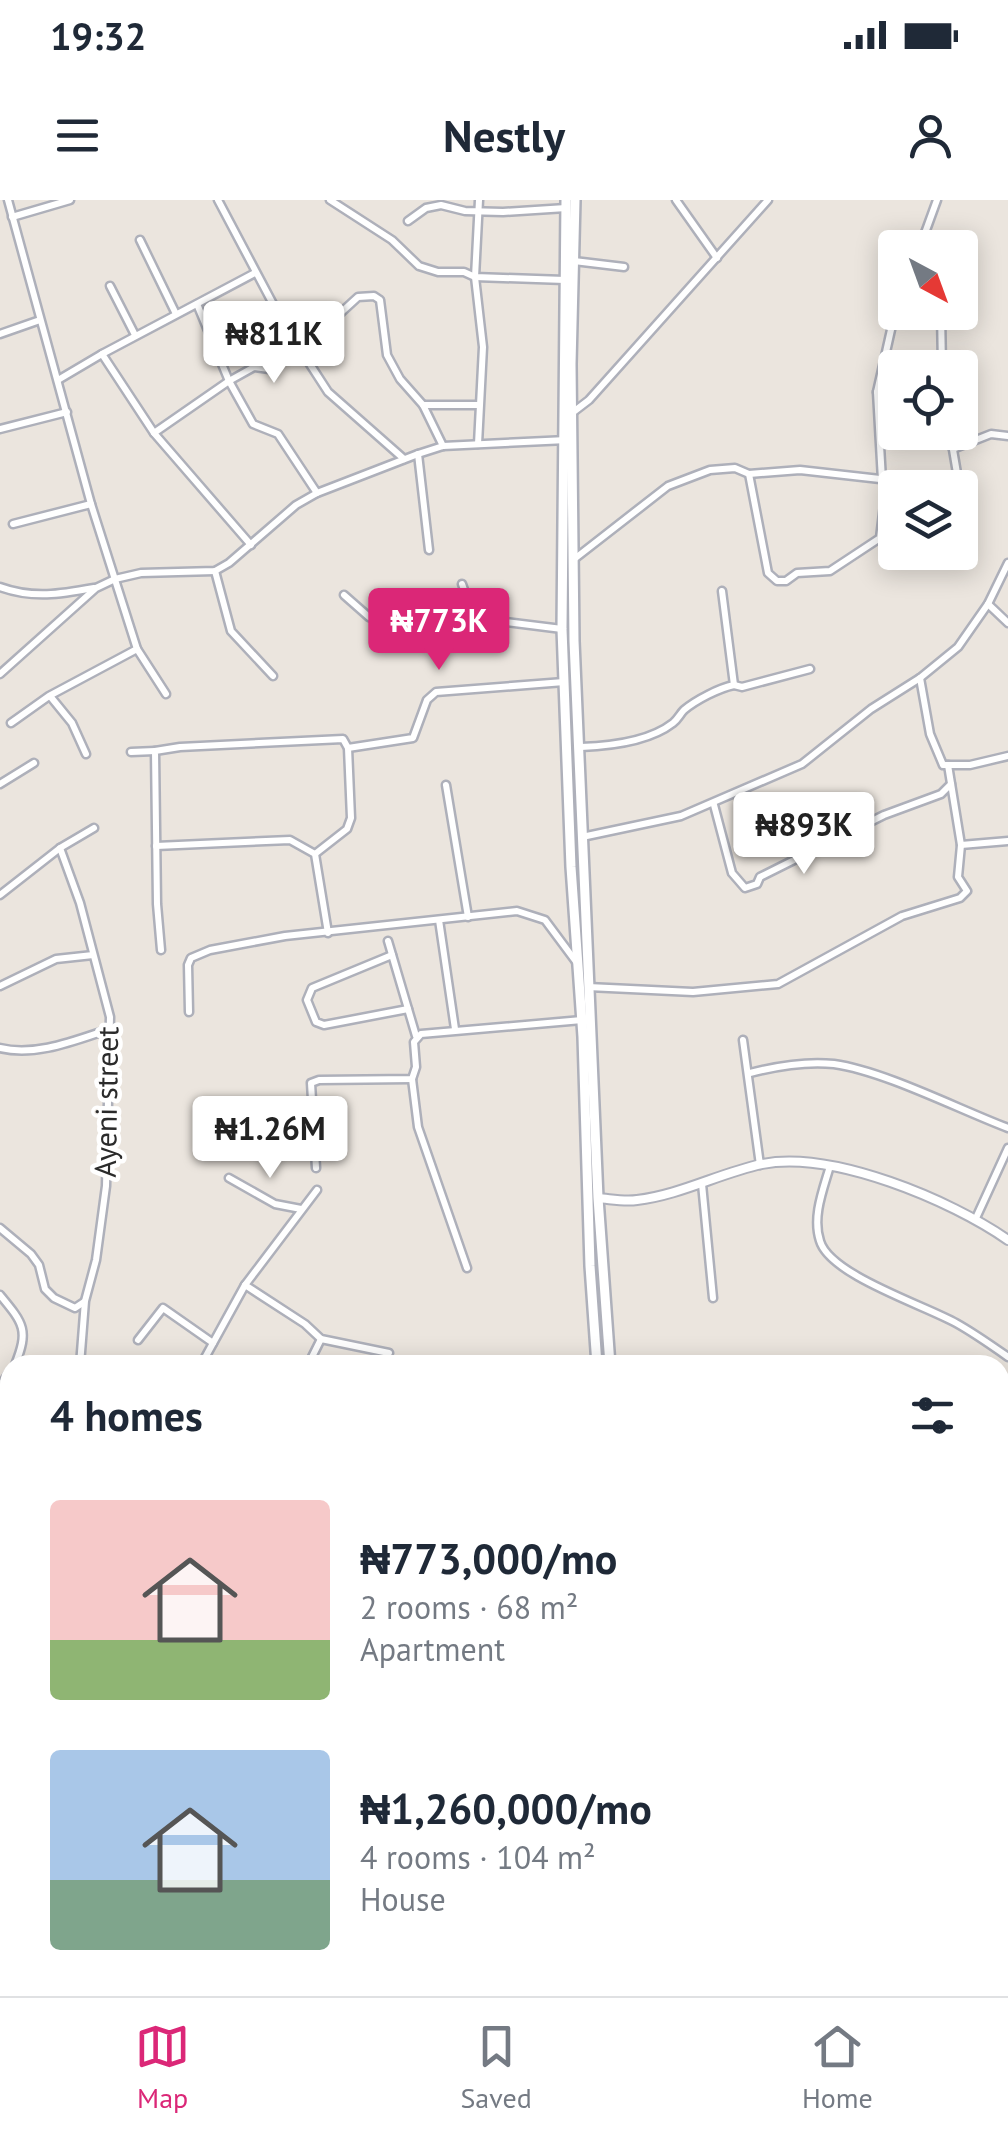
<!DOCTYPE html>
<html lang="en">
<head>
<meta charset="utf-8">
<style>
  body { margin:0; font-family:"PT Sans",sans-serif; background:#f6f6f7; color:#1f2937; height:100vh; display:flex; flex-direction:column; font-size:38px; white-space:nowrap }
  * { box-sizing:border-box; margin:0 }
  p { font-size:32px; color:#747a83 }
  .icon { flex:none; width:55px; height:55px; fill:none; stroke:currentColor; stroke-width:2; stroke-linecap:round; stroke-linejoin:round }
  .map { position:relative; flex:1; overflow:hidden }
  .side { position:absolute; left:0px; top:1155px; width:1010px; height:642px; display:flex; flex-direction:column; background:#fff; border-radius:30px 30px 0 0; box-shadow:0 5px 25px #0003 }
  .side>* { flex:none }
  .needle { width:65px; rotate:139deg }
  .buttons { position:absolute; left:878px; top:30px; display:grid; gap:20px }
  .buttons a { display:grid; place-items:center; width:100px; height:100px; border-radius:10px; background:#fff; box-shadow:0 5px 25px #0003; font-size:50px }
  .price { position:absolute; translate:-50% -85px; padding:0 22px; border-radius:10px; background:#fff; color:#222; font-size:32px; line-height:65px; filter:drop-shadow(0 2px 5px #0008) }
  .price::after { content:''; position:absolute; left:50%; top:60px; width:30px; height:22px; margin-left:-15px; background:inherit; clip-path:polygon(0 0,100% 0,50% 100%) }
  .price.active { background:#db2777; color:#fff }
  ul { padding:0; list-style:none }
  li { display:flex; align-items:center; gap:30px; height:250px; padding:0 50px }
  li span { display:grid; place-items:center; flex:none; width:280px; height:200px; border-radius:10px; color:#555 }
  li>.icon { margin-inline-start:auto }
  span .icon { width:120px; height:120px; fill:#fffc; stroke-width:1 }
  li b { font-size:42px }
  h2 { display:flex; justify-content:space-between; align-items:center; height:120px; padding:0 50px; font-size:42px }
  .status { display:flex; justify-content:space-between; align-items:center; height:70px; padding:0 50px; background:#fff; direction:ltr }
  .status svg { height:28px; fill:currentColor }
  header { display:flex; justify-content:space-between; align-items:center; height:130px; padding:0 50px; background:#fff; font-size:45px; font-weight:800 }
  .tabs { display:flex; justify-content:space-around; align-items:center; height:140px; border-top:2px solid #e0e1e3; background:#fff; font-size:28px; color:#747a83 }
  .tabs a { display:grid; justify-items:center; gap:5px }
  .tabs .active { color:#db2777 }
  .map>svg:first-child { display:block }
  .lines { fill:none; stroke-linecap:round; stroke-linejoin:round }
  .minor-casing { stroke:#aeb0ba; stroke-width:11 }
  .tertiary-casing { stroke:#aeb0ba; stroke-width:12 }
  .secondary-casing { stroke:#aeb0ba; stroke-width:14 }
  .minor { stroke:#fff; stroke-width:6 }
  .tertiary { stroke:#fff; stroke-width:8 }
  .secondary { stroke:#fff; stroke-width:9 }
  .labels { text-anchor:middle; stroke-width:9; stroke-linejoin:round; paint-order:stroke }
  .street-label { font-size:30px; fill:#2b2b2b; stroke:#fff }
</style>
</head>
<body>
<div class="status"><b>19:32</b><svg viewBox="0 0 49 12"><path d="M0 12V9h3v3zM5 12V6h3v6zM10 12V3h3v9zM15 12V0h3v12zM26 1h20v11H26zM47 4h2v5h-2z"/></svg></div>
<header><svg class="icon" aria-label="menu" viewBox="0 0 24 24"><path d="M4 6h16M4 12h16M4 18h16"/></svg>Nestly<svg class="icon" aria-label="person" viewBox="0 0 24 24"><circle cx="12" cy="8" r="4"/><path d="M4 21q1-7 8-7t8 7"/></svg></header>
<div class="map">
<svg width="1008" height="1796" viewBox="0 0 1008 1796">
  <rect width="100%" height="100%" fill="#ebe5de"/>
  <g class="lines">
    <g class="minor-casing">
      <g id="minor">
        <path d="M8,0L91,304L137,449L49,496L11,523"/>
        <path d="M218,0L282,121L328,192L404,259"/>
        <path d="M330,0L392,40L419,66L438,72H464L475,77L565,80"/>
        <path d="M676,0L717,58"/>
        <path d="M12,17L70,0"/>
        <path d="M408,21L426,8L441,5L465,11L503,12L566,8"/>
        <path d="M925,33L936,48"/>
        <path d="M140,40L176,114"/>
        <path d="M910,48L925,33L937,0"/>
        <path d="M574,61L624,67"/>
        <path d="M110,86L135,135"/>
        <path d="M197,104L229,181L253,224L278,234L317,293"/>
        <path d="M941,112L942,168"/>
        <path d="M261,132L282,121"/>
        <path d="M0,134L40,120"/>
        <path d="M58,180L102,154"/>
        <path d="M877,192L895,112"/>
        <path d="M423,205H479"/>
        <path d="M572,213L589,200L768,0"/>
        <path d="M0,229L67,212"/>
        <path d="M154,233L229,181L254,167L269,169L300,150L358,97L374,96L380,100L387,155L400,179L423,205L443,246"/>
        <path d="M478,244L483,147L475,77L479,0"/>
        <path d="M953,249L991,234L1008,236"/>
        <path d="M418,254L429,350"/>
        <path d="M749,274L768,373L777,381H786L797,373L830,371L880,338L887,280"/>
        <path d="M882,280L877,192L895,193"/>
        <path d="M13,324L91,304"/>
        <path d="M251,345L154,233L102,154L255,73"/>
        <path d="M573,360L668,286L710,270L735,268L749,274L800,270L951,287L958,279L950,232"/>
        <path d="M215,371L231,431L273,476"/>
        <path d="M462,384L474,418"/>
        <path d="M0,387C33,399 61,394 94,388"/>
        <path d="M344,395L369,417L405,434H415L474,418L562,429"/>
        <path d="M988,404L1008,423"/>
        <path d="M137,449L166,494"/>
        <path d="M0,474L96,388L115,379L141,373L215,371L229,363L296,305L317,293L418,254L443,246L567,240"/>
        <path d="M734,485L742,487L810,469"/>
        <path d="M50,496L72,523L86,554"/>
        <path d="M581,547C609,546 650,541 673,523C678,519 680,514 684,510C696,500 719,488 734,485L722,391"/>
        <path d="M348,548L413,538L427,500L436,492L564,482"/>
        <path d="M131,552L155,551"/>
        <path d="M945,565H970L1008,556"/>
        <path d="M0,584L34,563"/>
        <path d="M446,585L468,717"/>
        <path d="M714,605L732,673L745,688L757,684L760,677L884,615L941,594L951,584"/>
        <path d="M582,637L681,616L802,564L871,509L920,478L958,447L988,404L1008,363"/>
        <path d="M961,645L1008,641"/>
        <path d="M156,646L290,640L315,654L328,733"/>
        <path d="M60,648L80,703L110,817L106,986L96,1060L85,1101L80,1165"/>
        <path d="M0,695L60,648L94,628"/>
        <path d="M439,720L455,829"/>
        <path d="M388,741L416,836"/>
        <path d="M161,750L157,704L155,551L180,547L343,539L348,548L351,618L347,629L315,654"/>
        <path d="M392,755L312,788L307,800L316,822L324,825L408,809"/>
        <path d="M0,786L56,759L93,755"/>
        <path d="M588,787L693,792L778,784L902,716L960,698L967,691L958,677L961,645L948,565H943L930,534L920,478"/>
        <path d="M189,812L188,765L191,758L210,750L285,736L517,711L545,720L577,763"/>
        <path d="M743,840L760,965"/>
        <path d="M0,848C36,857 76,840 110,829"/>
        <path d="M750,873C777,866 806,861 834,864C884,871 958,909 1008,928"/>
        <path d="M412,879L418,927L467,1068"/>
        <path d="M830,966C823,990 812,1017 820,1041C830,1075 924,1105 956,1123C974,1133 991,1145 1008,1157"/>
        <path d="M316,968L311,883L319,880L412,879L416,867L414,842L421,834L582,820"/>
        <path d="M229,978L275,1004L301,1009"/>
        <path d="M702,984L713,1098"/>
        <path d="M976,1018L1008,948"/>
        <path d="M0,1028L31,1054L39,1065L45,1089L54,1098L75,1108L84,1102"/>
        <path d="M245,1085L305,1124L321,1139L389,1153"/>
        <path d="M0,1095C24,1124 29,1130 15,1165"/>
        <path d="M138,1140L163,1108L213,1143"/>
        <path d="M201,1165L245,1085L317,990"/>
        <path d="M308,1165L321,1139"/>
        <path d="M0,1186L10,1172"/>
        <path d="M0,1214L10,1223"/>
        <path d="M0,1324L10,1327"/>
        <path d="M0,1356L10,1334"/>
        <path d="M0,1391H10"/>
        <path d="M268,1796L271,1788"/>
        <path d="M852,1796V1788"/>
      </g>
    </g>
    <g class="tertiary-casing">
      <path id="tertiary" d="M598,998C611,999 624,1002 637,1000C680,995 720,973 762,964C832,950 951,1000 1008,1040"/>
    </g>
    <g class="secondary-casing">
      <g id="secondary">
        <path d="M566,0L562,429L571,667L583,837L590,1066L597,1165"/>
        <path d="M575,0L571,164L574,441L598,998L610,1165"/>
        <path d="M638,1788L639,1796"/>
        <path d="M653,1788L654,1796"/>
      </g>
    </g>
    <use href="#minor" class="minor"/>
    <use href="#tertiary" class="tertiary"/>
    <use href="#secondary" class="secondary"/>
  </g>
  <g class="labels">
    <g class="street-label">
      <text transform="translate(107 902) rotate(-89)" y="10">Ayeni street</text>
    </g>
  </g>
</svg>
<div class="buttons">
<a><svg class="needle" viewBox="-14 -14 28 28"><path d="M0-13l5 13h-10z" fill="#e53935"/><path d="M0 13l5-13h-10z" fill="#747a83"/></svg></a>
<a><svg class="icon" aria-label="locate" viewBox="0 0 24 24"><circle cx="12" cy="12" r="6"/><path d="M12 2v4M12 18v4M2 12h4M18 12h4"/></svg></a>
<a><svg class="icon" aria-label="layers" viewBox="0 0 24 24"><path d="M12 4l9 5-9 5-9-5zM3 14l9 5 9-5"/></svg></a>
</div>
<b class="price" style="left:274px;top:186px">₦811K</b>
<b class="price active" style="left:439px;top:473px">₦773K</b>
<b class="price" style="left:804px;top:677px">₦893K</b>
<b class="price" style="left:270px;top:981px">₦1.26M</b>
<section class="side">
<h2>4 homes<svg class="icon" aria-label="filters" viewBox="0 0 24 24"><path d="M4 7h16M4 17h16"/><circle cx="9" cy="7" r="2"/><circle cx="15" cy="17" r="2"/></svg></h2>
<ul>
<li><span style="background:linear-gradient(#f6c9c9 70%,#8fb573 0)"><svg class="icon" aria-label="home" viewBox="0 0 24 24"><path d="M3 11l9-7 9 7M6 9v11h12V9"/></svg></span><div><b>₦773,000/mo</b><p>2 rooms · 68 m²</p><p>Apartment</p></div></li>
<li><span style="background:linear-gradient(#a9c7e8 65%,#7fa58c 0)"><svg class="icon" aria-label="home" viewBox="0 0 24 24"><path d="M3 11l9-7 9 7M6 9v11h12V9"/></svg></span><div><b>₦1,260,000/mo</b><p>4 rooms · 104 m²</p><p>House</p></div></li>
</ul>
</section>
</div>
<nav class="tabs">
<a class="active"><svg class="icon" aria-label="map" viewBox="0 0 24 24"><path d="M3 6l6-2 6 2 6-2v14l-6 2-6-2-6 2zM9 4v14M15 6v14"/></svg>Map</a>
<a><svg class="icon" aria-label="saved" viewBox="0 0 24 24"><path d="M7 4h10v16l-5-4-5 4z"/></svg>Saved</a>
<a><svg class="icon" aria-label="home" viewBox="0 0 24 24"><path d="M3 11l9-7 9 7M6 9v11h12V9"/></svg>Home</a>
</nav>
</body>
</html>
